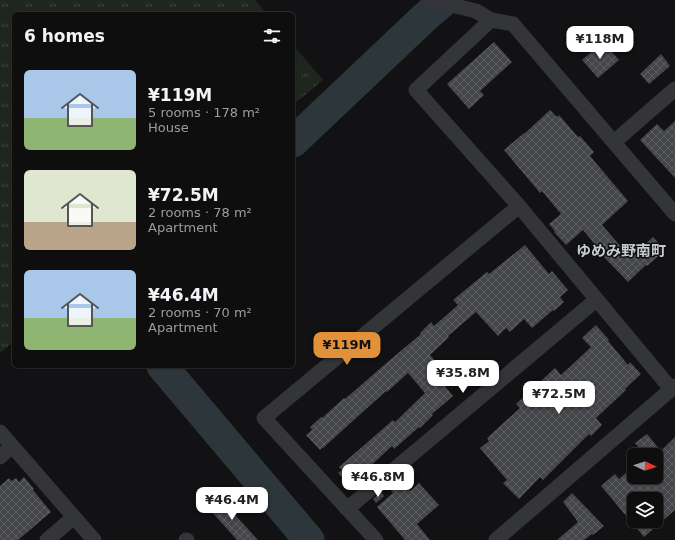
<!DOCTYPE html>
<html lang="en">
<head>
<meta charset="utf-8">
<style>
  body { margin:0; font-family:"DejaVu Sans","Noto Sans JP",sans-serif; background:#1c1c1d; color:#f1f3f6; height:100vh; display:flex; flex-direction:column; font-size:15px; white-space:nowrap }
  * { box-sizing:border-box; margin:0 }
  p { font-size:13px; color:#9b9c9e }
  .icon { flex:none; width:22px; height:22px; fill:none; stroke:currentColor; stroke-width:2; stroke-linecap:round; stroke-linejoin:round }
  .map { position:relative; flex:1; overflow:hidden }
  .sheet { position:absolute; left:12px; top:12px; width:283px; height:356px; display:flex; flex-direction:column; background:#0e0e0f; border-radius:6px; box-shadow:0 1px 3px #0004,0 0 0 1px #2e2e2f }
  .sheet>* { flex:none }
  .needle { width:26px; rotate:93deg }
  .fabs { position:absolute; left:627px; top:448px; display:grid; gap:8px }
  .fabs a { display:grid; place-items:center; width:36px; height:36px; border-radius:6px; background:#0e0e0f; box-shadow:0 1px 3px #0004,0 0 0 1px #2e2e2f; font-size:20px }
  .price { position:absolute; translate:-50% -34px; padding:0 9px; border-radius:8px; background:#fff; color:#222; font-size:13px; line-height:26px; filter:drop-shadow(0 1px 2px #0008) }
  .price::after { content:''; position:absolute; left:50%; top:24px; width:12px; height:9px; margin-left:-6px; background:inherit; clip-path:polygon(0 0,100% 0,50% 100%) }
  .price.active { background:#e3903b; color:#111 }
  ul { padding:0; list-style:none }
  li { display:flex; align-items:center; gap:12px; height:100px; padding:0 12px }
  li span { display:grid; place-items:center; flex:none; width:112px; height:80px; border-radius:6px; color:#555 }
  li>.icon { margin-inline-start:auto }
  span .icon { width:48px; height:48px; fill:#fffc; stroke-width:1 }
  li b { font-size:17px }
  h2 { display:flex; justify-content:space-between; align-items:center; height:48px; padding:0 12px; font-size:17px }
  .map>svg:first-child { display:block }
  .grass { fill:url(#grass-tufts) }
  .lines { fill:none; stroke-linecap:round; stroke-linejoin:round }
  .river { stroke:#2d373b; stroke-width:31 }
  .building { fill:url(#building-cross-hatch); fill-rule:evenodd }
  .minor { stroke:#343538; stroke-width:15 }
  .labels { text-anchor:middle; stroke-width:3; stroke-linejoin:round; paint-order:stroke }
  .quarter-label { font-size:15px; font-weight:bold; fill:#c5cad0; stroke:#0d0e0f }
</style>
</head>
<body>
<div class="map">
<svg width="675" height="540" viewBox="0 0 675 540">
  <defs>
    <pattern id="grass-tufts" width="24" height="20" patternUnits="userSpaceOnUse"><rect width="24" height="20" fill="#1f261f"/><path d="M3 7l-1-3M5 7V3M7 7l1-3M15 17l-1-3M17 17v-4M19 17l1-3" fill="none" stroke="#3d433d"/></pattern>
    <pattern id="building-cross-hatch" width="8" height="8" patternUnits="userSpaceOnUse"><rect width="8" height="8" fill="#444649"/><path d="M0 0l8 8M0 8l8-8" fill="none" stroke="#5c5e61"/></pattern>
  </defs>
  <rect width="100%" height="100%" fill="#121214"/>
  <g class="grass">
    <path d="M0,0H255L267,14H14V341L0,353Z"/>
    <path d="M293,45L323,80L293,105Z"/>
  </g>
  <g class="lines">
    <g class="river">
      <path d="M293,142L424,18L445,0"/>
      <path d="M162,366L309,540"/>
    </g>
  </g>
  <g class="building">
    <path d="M494,42L512,62L480,91L484,95L469,109L447,84Z"/>
    <path d="M603,42L619,60L598,78L582,60Z"/>
    <path d="M661,54L670,66L649,84L640,74Z"/>
    <path d="M550,110L557,117L559,115L578,137L580,136L594,152L590,156L628,201L603,224L602,225L631,258L653,237L665,250L647,266L646,265L628,282L604,257L605,256L583,230L566,245L554,232L555,231L549,224L561,214L542,191L540,193L504,150L524,133V134Z"/>
    <path d="M675,121V178L640,140L657,124L664,131Z"/>
    <path d="M525,245L549,274L552,271L568,290L560,297L564,302L554,311L553,310L532,328L524,319L510,332L506,328L498,336L476,312L448,336L449,337L430,355L437,363L430,368L453,396L432,414L433,415L420,428L419,427L394,449L392,446L366,470L365,471L370,478L361,486L355,480L349,485L338,473L342,470L339,467L393,420L395,422L425,393L408,373L387,392L386,391L323,448H322L320,450L306,435L312,430L310,427L321,417L322,418L344,398L345,399L390,360L421,334L420,333L431,322L434,326L458,305L453,300L487,272L489,274Z"/>
    <path d="M596,325L609,340L608,341L628,365L630,362L641,374L625,389L626,390L596,418L602,425L591,436L589,434L543,480L540,477L519,499L503,483L507,480L480,448L489,441L487,438L520,408L516,404L555,368L561,375L591,347L582,338Z"/>
    <path d="M647,434L661,451L675,437V510L644,537L601,486L615,474L619,479L634,466V477H656V455H646L635,443ZM634,499H656V521H634Z"/>
    <path d="M24,477L34,489L33,490L51,512L18,540H0V486L9,478L11,481L16,478L19,482Z"/>
    <path d="M401,480L410,491L419,483L439,505L417,524L430,540H405L377,507L393,493L390,489Z"/>
    <path d="M381,492L384,496L376,503L373,499Z"/>
    <path d="M572,493L604,526L593,535L592,534L584,540H557L578,522L563,502Z"/>
    <path d="M227,497L240,511L235,515L258,540H237L211,511Z"/>
  </g>
  <g class="lines">
    <g class="minor">
      <path d="M431,0L476,11L491,20"/>
      <path d="M614,142L675,89"/>
      <path d="M671,389L519,206L416,90L491,20L513,24L675,214"/>
      <path d="M0,432L94,540"/>
      <path d="M0,457L12,446"/>
      <path d="M347,509L596,300"/>
      <path d="M47,540L74,517"/>
      <path d="M186,540H187"/>
      <path d="M376,540L264,418L519,206"/>
      <path d="M496,540L675,386"/>
    </g>
  </g>
  <g class="labels">
    <g class="quarter-label">
      <text x="621" y="256">ゆめみ野南町</text>
    </g>
  </g>
</svg>
<div class="fabs">
<a><svg class="needle" viewBox="-14 -14 28 28"><path d="M0-13l5 13h-10z" fill="#e53935"/><path d="M0 13l5-13h-10z" fill="#9b9c9e"/></svg></a>
<a><svg class="icon" aria-label="layers" viewBox="0 0 24 24"><path d="M12 4l9 5-9 5-9-5zM3 14l9 5 9-5"/></svg></a>
</div>
<b class="price" style="left:600px;top:60px">¥118M</b>
<b class="price active" style="left:347px;top:366px">¥119M</b>
<b class="price" style="left:463px;top:394px">¥35.8M</b>
<b class="price" style="left:559px;top:415px">¥72.5M</b>
<b class="price" style="left:378px;top:498px">¥46.8M</b>
<b class="price" style="left:232px;top:521px">¥46.4M</b>
<section class="sheet">
<h2>6 homes<svg class="icon" aria-label="filters" viewBox="0 0 24 24"><path d="M4 7h16M4 17h16"/><circle cx="9" cy="7" r="2"/><circle cx="15" cy="17" r="2"/></svg></h2>
<ul>
<li><span style="background:linear-gradient(#a9c7e8 60%,#8fb573 0)"><svg class="icon" aria-label="home" viewBox="0 0 24 24"><path d="M3 11l9-7 9 7M6 9v11h12V9"/></svg></span><div><b>¥119M</b><p>5 rooms · 178 m²</p><p>House</p></div></li>
<li><span style="background:linear-gradient(#dfe7d0 65%,#b9a48a 0)"><svg class="icon" aria-label="home" viewBox="0 0 24 24"><path d="M3 11l9-7 9 7M6 9v11h12V9"/></svg></span><div><b>¥72.5M</b><p>2 rooms · 78 m²</p><p>Apartment</p></div></li>
<li><span style="background:linear-gradient(#a9c7e8 60%,#8fb573 0)"><svg class="icon" aria-label="home" viewBox="0 0 24 24"><path d="M3 11l9-7 9 7M6 9v11h12V9"/></svg></span><div><b>¥46.4M</b><p>2 rooms · 70 m²</p><p>Apartment</p></div></li>
</ul>
</section>
</div>
</body>
</html>
